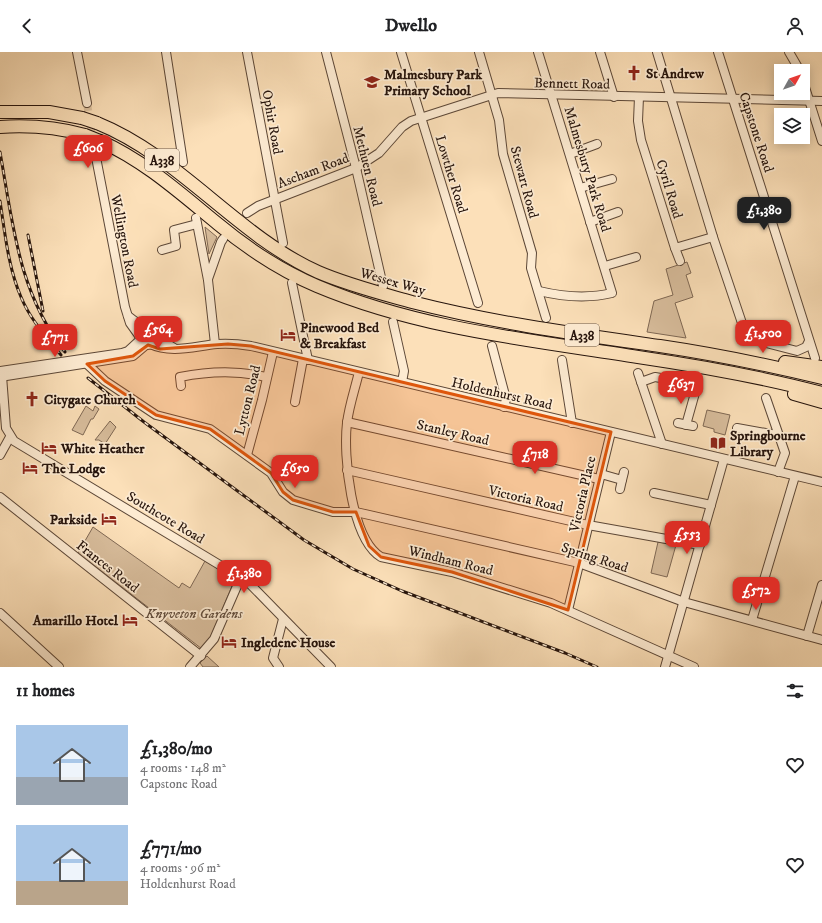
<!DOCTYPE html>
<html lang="en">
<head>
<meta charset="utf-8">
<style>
  body { margin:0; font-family:"IM FELL DW Pica",serif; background:#f2f2f2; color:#202124; height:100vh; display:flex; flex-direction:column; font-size:15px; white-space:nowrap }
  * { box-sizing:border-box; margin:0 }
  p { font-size:13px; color:#757577 }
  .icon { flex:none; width:22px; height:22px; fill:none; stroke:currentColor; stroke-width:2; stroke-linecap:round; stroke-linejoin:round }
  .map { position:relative; height:615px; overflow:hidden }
  .details { display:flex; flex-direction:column; background:#fff; flex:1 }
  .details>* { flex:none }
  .needle { width:26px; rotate:50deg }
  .fabs { position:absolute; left:774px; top:12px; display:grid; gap:8px }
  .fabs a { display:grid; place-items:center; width:36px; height:36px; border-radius:0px; background:#fff; box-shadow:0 2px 10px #0003; font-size:20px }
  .price { position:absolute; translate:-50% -34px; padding:0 9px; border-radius:8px; background:#d93025; color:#fff; font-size:13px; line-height:26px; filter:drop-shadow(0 1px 2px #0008) }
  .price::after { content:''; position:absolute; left:50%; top:24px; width:12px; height:9px; margin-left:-6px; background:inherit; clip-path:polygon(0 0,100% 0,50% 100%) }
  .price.active { background:#222; color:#fff }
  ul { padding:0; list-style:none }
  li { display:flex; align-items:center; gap:12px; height:100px; padding:0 16px }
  li span { display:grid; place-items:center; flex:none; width:112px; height:80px; border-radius:0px; color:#555 }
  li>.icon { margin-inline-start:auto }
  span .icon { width:48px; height:48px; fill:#fffc; stroke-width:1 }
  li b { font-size:17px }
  h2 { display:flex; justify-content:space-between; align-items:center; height:48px; padding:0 16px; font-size:17px }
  header { display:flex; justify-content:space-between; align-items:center; height:52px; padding:0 16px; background:#fff; font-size:18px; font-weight:700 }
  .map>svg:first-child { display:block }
  .green { fill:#d8bd9c; stroke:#7f6854 }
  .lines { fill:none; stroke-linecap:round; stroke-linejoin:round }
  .minor-tunnel { stroke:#dcc19f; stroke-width:8; stroke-dasharray:8 4; stroke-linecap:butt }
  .minor-casing { stroke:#5c4737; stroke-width:10 }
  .highway-casing { stroke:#26140c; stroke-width:14 }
  .minor { stroke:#fdebd2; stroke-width:8 }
  .highway { stroke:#fce0b9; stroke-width:12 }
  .rail-casing { stroke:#26140c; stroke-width:3 }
  .rail { stroke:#fdebd2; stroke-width:1.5; stroke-dasharray:4.5; stroke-linecap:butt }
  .highway-bridge-casing { stroke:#26140c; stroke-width:14; stroke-linecap:butt }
  .highway-bridge { stroke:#fce0b9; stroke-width:12 }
  .marked { fill:#de560c; fill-opacity:0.2; stroke:#de560c; stroke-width:3; stroke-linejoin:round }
  .labels { text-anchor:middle; stroke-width:3.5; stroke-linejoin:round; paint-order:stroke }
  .shield { fill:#fdebd2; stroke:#665447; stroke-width:1 }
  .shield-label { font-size:13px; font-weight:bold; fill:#26140c }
  .poi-label { font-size:14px; font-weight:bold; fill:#26140c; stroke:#fdebd2; text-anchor:start }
  .street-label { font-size:14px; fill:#26140c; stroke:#fdebd2 }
  .park-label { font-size:14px; font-style:italic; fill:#644f3e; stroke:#fdebd2 }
</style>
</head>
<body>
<header><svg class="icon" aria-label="back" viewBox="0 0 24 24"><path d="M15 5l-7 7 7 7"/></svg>Dwello<svg class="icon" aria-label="person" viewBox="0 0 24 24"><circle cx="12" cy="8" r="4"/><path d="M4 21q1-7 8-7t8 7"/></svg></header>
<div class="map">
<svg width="822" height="615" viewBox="0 0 822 615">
  <rect width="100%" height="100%" fill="#fce0b9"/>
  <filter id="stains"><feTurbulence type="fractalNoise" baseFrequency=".005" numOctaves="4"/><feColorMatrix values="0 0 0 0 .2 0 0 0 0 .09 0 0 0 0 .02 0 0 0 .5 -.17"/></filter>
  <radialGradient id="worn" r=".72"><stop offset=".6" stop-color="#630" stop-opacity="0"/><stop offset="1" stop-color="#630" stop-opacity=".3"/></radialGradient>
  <g class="green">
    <path d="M205,175L217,185L209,202Z"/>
    <path d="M687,210L691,221L686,223L693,245L675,251L686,286L647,280L654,249L673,243L666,217Z"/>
    <path d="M86,354L93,359L95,354L99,357L93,367H91L83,383L72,378Z"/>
    <path d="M707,358L730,363L725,383L714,380V377L703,374Z"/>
    <path d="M110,369L116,375L105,392L99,388H95Z"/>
    <path d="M93,475L179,536L182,531L190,536L205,509L235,527L211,584L202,597L78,501Z"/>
    <path d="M658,490L676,493L667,525L651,521Z"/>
    <path d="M207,604L219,615H203L200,611Z"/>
  </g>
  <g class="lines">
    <path class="minor-tunnel" d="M87,51L93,90"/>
    <g class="minor-casing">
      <g id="minor">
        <path d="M77,0L87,51"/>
        <path d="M166,0L183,110"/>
        <path d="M247,0L283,191"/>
        <path d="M326,0L356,116L383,234"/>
        <path d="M401,0L478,251"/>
        <path d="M479,0L499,68L503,102L532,201L531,216L546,266"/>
        <path d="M538,0L612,241C587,247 564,245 539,239"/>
        <path d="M600,0L614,45"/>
        <path d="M657,0L713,185L747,286L797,299L806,295L809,289"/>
        <path d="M718,0L815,306"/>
        <path d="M789,0L800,19"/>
        <path d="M803,29L822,89"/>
        <path d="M639,45L638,69L641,88L675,196L713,185"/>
        <path d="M94,95L125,255L130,271L140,285"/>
        <path d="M570,102L597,92"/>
        <path d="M580,136L612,127"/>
        <path d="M247,161L258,154L356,116L379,101L402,75L411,69L498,41L822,49"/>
        <path d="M196,166L208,228L215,292"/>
        <path d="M590,170L618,160"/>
        <path d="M675,196L680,209"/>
        <path d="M162,198L176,194L174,178L197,172"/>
        <path d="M605,214L636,205"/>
        <path d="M208,227L221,190L223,187"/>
        <path d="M292,231L308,308"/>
        <path d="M128,264L148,279"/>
        <path d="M393,270L404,319L402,330"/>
        <circle cx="147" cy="286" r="7"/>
        <path d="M153,283L174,296"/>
        <path d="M150,292C171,302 195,294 217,292C229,291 239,292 251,294L822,430"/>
        <path d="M492,294L506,347L504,355"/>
        <path d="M562,308L572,371"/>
        <path d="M87,312L105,329L156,363L210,377L271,421L283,440L293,448L333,460H356L579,511L684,550L822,588"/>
        <path d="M0,319L122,301L128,299L140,288"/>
        <path d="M359,320C355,337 349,354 347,371C343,403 351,487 381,505L452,520L551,551L694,615"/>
        <path d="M638,321L662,392"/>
        <path d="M2,324L6,376L14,389L248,530L331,615"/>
        <path d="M0,325L133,304L146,293"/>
        <path d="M641,330L655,325L689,331L695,341L686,373"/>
        <path d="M181,334L180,325C210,319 237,318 266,325"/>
        <path d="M766,346L785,401L778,420"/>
        <path d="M295,350L303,307"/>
        <path d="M347,370L599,427"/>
        <path d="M678,371L693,374"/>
        <path d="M737,376L777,383"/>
        <path d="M0,403L10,385"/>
        <path d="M247,403L262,348L273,300"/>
        <path d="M347,418L588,473L700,493"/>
        <path d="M601,422L622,428L624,420"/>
        <path d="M620,437L622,428"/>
        <path d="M654,441L711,453"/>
        <path d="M0,445L201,604"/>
        <path d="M568,558L611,380"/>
        <path d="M0,561L59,615"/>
        <path d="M752,568L795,424"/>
        <path d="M807,584L822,533"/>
        <path d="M190,615L214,587L241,525"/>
        <path d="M279,615L273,606L283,567"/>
        <path d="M665,615L724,407"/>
      </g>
    </g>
    <g class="highway-casing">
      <g id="highway">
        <path d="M0,60H49L82,66"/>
        <path d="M97,71C181,105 236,183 318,220C348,233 380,241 412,250C494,271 576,282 660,294C714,302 768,313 822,326"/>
        <path d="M0,75C29,73 56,75 85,83"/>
        <path d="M100,89C145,109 181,142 218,172C248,197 282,219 317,234C419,277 530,288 638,305C699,314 762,325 822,341"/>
        <path d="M785,310L822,315"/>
        <path d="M794,342L822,350"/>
      </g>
    </g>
    <use href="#minor" class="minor"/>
    <use href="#highway" class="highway"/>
    <g class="rail-casing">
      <g id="rail">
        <path d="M0,100C13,172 18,240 65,300"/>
        <path d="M0,149C5,181 8,215 21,245C30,267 46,285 61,303"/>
        <path d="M28,183L43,259"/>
        <path d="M88,326L144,370L304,488L353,517L402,539L565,601L597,615"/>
      </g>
    </g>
    <use href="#rail" class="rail"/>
    <g class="highway-bridge-casing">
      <g id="highway-bridge">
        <path d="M82,66L97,71"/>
        <path d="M85,83L100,89"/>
      </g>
    </g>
    <use href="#highway-bridge" class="highway-bridge"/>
  </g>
  <path class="marked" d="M228,292L251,294L611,380L568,558L452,520L381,505L369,494L356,460H333L293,448L283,440L271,421L210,377L156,363L105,329L87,312L133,304L148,293L160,297Z"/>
  <defs>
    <g id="church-bare" transform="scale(1.2)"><path d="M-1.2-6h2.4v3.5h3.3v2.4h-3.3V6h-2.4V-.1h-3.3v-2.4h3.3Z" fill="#8f2418" stroke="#fdebd2" stroke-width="2.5" paint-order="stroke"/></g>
    <g id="school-bare" transform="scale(1.2)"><path d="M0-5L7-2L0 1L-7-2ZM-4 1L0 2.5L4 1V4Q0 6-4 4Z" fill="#8f2418" stroke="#fdebd2" stroke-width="2.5" paint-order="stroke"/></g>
    <g id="hotel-bare" transform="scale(1.2)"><path d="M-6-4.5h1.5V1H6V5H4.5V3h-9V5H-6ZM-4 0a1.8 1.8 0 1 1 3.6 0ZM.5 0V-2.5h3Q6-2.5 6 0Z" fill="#8f2418" stroke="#fdebd2" stroke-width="2.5" paint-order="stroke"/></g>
    <g id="library-bare" transform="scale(1.2)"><path d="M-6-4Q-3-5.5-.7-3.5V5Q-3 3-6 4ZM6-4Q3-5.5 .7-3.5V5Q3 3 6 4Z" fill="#8f2418" stroke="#fdebd2" stroke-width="2.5" paint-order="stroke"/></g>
  </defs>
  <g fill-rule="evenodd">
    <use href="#church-bare" x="634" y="21"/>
    <use href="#school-bare" x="372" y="30"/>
    <use href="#hotel-bare" x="288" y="283"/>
    <use href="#church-bare" x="32" y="347"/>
    <use href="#library-bare" x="718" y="391"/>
    <use href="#hotel-bare" x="49" y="396"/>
    <use href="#hotel-bare" x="30" y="416"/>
    <use href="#hotel-bare" x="109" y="467"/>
    <use href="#hotel-bare" x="130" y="568"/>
    <use href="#hotel-bare" x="229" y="590"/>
  </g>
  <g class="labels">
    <g class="shield">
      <rect x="145" y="97" width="34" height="22" rx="3"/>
      <rect x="565" y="272" width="34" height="22" rx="3"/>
    </g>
    <g class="shield-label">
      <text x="162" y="113">A338</text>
      <text x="582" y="288">A338</text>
    </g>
    <g class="poi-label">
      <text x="646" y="26">St Andrew</text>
      <text x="384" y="27">Malmesbury Park<tspan x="384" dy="16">Primary School</tspan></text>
      <text x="300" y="280">Pinewood Bed<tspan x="300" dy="16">&amp; Breakfast</tspan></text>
      <text x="44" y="352">Citygate Church</text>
      <text x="730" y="388">Springbourne<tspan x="730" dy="16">Library</tspan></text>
      <text x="61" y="401">White Heather</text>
      <text x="42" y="421">The Lodge</text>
      <text x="97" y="472" text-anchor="end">Parkside</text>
      <text x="118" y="573" text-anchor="end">Amarillo Hotel</text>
      <text x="241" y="595">Ingledene House</text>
    </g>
    <g class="street-label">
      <text transform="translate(572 31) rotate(1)" y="5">Bennett Road</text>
      <text transform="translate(273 70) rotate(80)" y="5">Ophir Road</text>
      <text transform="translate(757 80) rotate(72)" y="5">Capstone Road</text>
      <text transform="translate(368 114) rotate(76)" y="5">Methuen Road</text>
      <text transform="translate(588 117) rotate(73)" y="5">Malmesbury Park Road</text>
      <text transform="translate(313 118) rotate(-21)" y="5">Ascham Road</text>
      <text transform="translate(452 122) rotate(73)" y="5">Lowther Road</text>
      <text transform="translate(525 130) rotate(75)" y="5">Stewart Road</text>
      <text transform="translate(670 137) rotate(73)" y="5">Cyril Road</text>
      <text transform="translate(125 189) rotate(79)" y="5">Wellington Road</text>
      <text transform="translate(393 229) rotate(16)" y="5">Wessex Way</text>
      <text transform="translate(502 341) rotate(13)" y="5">Holdenhurst Road</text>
      <text transform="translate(247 348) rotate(-76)" y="5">Lytton Road</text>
      <text transform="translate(453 380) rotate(13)" y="5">Stanley Road</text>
      <text transform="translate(582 442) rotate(-77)" y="5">Victoria Place</text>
      <text transform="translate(526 446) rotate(13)" y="5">Victoria Road</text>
      <text transform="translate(166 465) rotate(31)" y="5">Southcote Road</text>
      <text transform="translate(595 505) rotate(18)" y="5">Spring Road</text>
      <text transform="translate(451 508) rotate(14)" y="5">Windham Road</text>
      <text transform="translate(108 514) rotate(38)" y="5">Frances Road</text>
    </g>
    <g class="park-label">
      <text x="194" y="566">Knyveton Gardens</text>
    </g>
  </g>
  <rect width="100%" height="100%" filter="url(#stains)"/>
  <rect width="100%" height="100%" fill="url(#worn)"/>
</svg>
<div class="fabs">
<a><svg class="needle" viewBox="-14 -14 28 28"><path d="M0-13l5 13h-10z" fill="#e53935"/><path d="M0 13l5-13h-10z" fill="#757577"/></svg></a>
<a><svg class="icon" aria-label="layers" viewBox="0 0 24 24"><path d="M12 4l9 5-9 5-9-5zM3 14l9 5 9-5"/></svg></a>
</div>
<b class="price" style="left:88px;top:117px">£606</b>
<b class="price active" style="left:764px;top:179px">£1,380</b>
<b class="price" style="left:158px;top:298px">£564</b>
<b class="price" style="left:763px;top:302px">£1,500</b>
<b class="price" style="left:55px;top:306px">£771</b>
<b class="price" style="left:681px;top:353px">£637</b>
<b class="price" style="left:535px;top:423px">£718</b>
<b class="price" style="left:295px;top:437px">£650</b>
<b class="price" style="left:687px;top:503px">£553</b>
<b class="price" style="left:244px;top:542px">£1,380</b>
<b class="price" style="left:756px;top:559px">£572</b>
</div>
<section class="details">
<h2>11 homes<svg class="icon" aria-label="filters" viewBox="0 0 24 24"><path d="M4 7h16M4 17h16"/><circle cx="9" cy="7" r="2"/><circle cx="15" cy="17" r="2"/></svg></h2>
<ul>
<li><span style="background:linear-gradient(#a9c7e8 65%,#9aa5b1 0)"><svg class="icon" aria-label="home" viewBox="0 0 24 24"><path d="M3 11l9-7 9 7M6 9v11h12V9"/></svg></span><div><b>£1,380/mo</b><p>4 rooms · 148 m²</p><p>Capstone Road</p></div><svg class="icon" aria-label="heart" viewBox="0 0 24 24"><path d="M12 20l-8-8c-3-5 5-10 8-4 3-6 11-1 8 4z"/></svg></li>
<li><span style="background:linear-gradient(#a9c7e8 70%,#b9a48a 0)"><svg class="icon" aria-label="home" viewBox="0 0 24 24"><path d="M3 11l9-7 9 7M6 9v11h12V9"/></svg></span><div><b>£771/mo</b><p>4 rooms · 96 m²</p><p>Holdenhurst Road</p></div><svg class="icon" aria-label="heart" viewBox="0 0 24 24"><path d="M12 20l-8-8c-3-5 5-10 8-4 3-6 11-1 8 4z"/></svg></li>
</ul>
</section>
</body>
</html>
